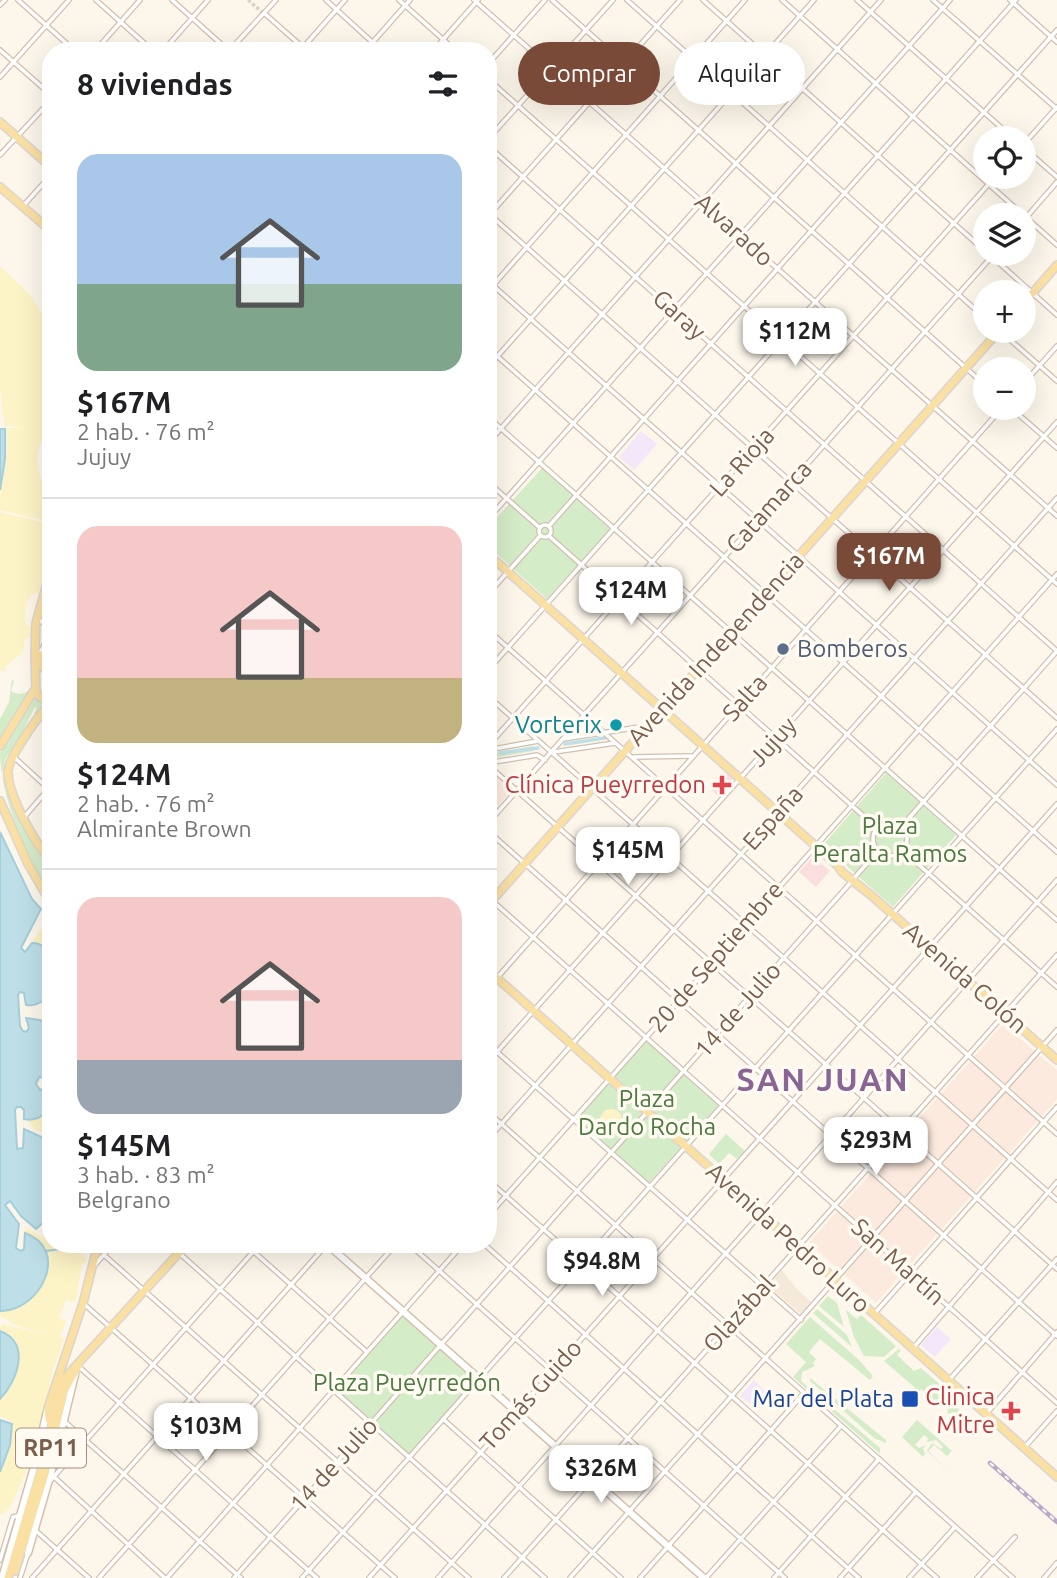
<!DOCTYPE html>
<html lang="es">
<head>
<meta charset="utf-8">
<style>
  body { margin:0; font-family:Ubuntu,sans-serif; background:#f6f6f6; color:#202124; height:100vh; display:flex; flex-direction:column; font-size:26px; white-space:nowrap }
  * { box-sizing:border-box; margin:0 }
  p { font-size:23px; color:#757577 }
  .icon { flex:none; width:38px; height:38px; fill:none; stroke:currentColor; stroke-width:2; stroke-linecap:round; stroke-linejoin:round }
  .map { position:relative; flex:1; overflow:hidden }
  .drawer { position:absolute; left:42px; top:42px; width:455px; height:1211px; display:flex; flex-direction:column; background:#fff; border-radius:28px; box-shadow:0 7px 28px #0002 }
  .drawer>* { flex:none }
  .top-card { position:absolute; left:518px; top:42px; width:434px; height:63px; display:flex; gap:14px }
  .buttons { position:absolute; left:973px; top:126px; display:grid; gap:14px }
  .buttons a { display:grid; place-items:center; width:63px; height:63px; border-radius:50%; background:#fff; box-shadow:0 7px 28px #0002; font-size:35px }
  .price { position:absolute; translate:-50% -60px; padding:0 16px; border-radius:14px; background:#fff; color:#222; font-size:23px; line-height:46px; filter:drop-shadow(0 2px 4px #0008) }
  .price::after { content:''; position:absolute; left:50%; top:42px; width:21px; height:16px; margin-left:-10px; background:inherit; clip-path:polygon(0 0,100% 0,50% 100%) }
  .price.active { background:#7a4a38; color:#fff }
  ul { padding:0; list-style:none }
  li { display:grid; align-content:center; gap:14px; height:371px; padding:0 35px }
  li+li { border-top:2px solid #e0e0e0 }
  li span { display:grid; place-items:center; height:217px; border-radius:21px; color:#555 }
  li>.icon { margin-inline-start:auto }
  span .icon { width:126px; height:126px; fill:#fffc; stroke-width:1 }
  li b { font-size:30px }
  h2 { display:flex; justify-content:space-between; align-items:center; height:84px; padding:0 35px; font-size:30px }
  .chip { padding:0 24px; border-radius:32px; background:#fff; box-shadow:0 7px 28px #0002; font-size:24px; line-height:63px }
  .chip.active { background:#7a4a38; color:#fff }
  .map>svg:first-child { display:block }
  .residential { fill:#f5ead9 }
  .commercial { fill:#fdeadf }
  .industrial { fill:#efeae4 }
  .education { fill:#f4e7fa }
  .medical { fill:#fbdee0 }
  .green { fill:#d5ecc8 }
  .sand { fill:#fcf3c6 }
  .water { fill:#bedfe8; stroke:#a4ceda; stroke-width:2 }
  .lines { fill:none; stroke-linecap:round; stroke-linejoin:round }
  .stream { stroke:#a4ceda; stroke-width:2 }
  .canal { stroke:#bedfe8; stroke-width:3.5 }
  .street-tunnel { stroke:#dcd1c4; stroke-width:3.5; stroke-dasharray:3.5 2; stroke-linecap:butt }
  .street-casing { stroke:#d1c0af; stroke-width:6 }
  .secondary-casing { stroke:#d4c1ad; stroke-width:9 }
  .primary-casing { stroke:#dcd5d1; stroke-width:10 }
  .street { stroke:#fff; stroke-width:3.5 }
  .secondary { stroke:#fff; stroke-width:6 }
  .primary { stroke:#fbe0a4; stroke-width:7 }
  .rail-casing { stroke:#bba8c9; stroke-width:4.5 }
  .rail { stroke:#fffbf2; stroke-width:2; stroke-dasharray:5; stroke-linecap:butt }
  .service-dot { fill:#5c6f8a; stroke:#fffbf2; stroke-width:2.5 }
  .culture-dot { fill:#0f9aa8; stroke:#fffbf2; stroke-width:2.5 }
  .health-dot { fill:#e0444e; stroke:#fffbf2; stroke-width:2.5 }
  .transit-dot { fill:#1a4fb4; stroke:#fffbf2; stroke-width:2.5 }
  .labels { text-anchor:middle; stroke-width:7; stroke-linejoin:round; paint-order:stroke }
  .shield { fill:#fffbf2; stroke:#a28e7e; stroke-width:2 }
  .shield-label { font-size:23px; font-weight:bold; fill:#7a5f4d }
  .street-label { font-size:24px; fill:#7a5f4d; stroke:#fffbf2 }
  .service-label { font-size:24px; fill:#4e5e75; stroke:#fffbf2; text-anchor:start }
  .culture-label { font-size:24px; fill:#0d838f; stroke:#fffbf2; text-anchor:end }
  .health-label { font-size:24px; fill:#be3a42; stroke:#fffbf2; text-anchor:end }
  .park-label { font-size:24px; fill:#4e7a41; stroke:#fffbf2 }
  .transit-label { font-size:24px; fill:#164399; stroke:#fffbf2; text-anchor:end }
  .district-label { font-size:32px; font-weight:bold; letter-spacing:2px; fill:#886595; stroke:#fffbf2 }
</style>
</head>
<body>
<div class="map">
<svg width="1057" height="1578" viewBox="0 0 1057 1578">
  <rect width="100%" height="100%" fill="#fdf7eb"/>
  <path class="residential" d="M782,1270L795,1287L812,1303L802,1315L768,1286Z"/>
  <g class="commercial">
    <path d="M488,770L511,790L498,806L488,798Z"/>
    <path d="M1003,1024L1057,1070V1099L876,1303L809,1243Z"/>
  </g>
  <path class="industrial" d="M70,1432L80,1442L62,1461L67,1433Z"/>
  <g class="education">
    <path d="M641,431L657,444L634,470L619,457Z"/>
    <path d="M937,1327L951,1339L935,1357L921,1345Z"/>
    <path d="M754,1380L771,1396L758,1411L740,1396Z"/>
  </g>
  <g class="medical">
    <path d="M725,772L734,780L719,797L710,789Z"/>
    <path d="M813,856L830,871L816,887L799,872Z"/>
    <path d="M1014,1401L1021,1408L1009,1422L1001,1415Z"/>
  </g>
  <g class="green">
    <path d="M542,468L610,529L547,599L488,546V527Z"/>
    <path d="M12,680L14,681L11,691C20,697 26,692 32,688L0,743V719L9,702Z"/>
    <path d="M35,698L46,704L37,714L34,713L37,708L35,707L20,737L6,758L2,773L14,809L51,876V900C28,864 0,795 0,753C3,736 27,715 35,698Z"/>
    <path d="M533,746L535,748L533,751L493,758L489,756L491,753Z"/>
    <path d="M886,773L956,835L893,907L823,845Z"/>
    <path d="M645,1040L718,1106L649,1183L575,1119Z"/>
    <path d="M726,1134L745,1151L737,1159L729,1153L719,1164L709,1154Z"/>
    <path d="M828,1296L837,1303L844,1327L819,1306Z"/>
    <path d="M817,1309L847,1335L852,1347L813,1313Z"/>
    <path d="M846,1310L857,1319L861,1315L896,1346L884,1357L864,1356L854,1337Z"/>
    <path d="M403,1312L478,1378L409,1457L333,1390Z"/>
    <path d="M810,1317L860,1361L873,1376L870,1380L820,1339L809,1352L816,1359L813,1363L815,1366L802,1372L801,1381L880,1448V1454L793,1377L806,1362L786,1344Z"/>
    <path d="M899,1349L901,1350L897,1355L914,1371L921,1368L959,1401L958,1409L976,1426L975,1430L966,1422L963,1426L947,1412L950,1405L946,1402L942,1407L921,1389L919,1391L884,1361Z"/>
    <path d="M810,1378L886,1440V1443L874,1438L810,1381Z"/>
    <path d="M917,1420L952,1451L947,1456L934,1445L928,1451L953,1475L927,1451L932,1443L941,1449L943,1447L936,1440L927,1442L928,1438L924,1435L915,1445L919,1448L925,1445L923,1449L925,1454L923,1457L902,1437Z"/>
  </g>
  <g class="sand">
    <path d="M0,266L29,294L51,328V432L48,439L43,437L42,440C28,466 52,492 47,521L0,510C0,483 5,456 5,429L24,427L5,426L0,390Z"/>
    <path d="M0,512L51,524V542L39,593C24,594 26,612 25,622L31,628L30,638H25L23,652L5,667V672L0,670Z"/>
    <path d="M51,920V956L46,949L32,943L40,930Z"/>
    <path d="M51,1099V1137L33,1128L29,1121L44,1114Z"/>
    <circle cx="611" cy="1120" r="11"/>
    <path d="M26,1228L51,1242V1244L64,1249L58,1244H78L76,1251H82L84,1253L81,1255L86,1259L85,1263H82L76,1299L74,1302L66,1300L59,1318L66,1321L60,1337L64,1339L54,1367L31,1461L9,1509L0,1515V1472L10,1445L13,1422L0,1416V1399L13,1381L7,1334L0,1329L2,1324L47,1335L15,1325L0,1315V1311L12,1310L42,1244L25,1233Z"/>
  </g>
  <g class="water">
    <path d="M0,429H5V459L0,490Z"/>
    <path d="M0,832L32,899L41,909L21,948L25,952L32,943C57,944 51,972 51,990C46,1000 37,1007 26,1005L24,993L20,992L18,995L20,1026L23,1031L26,1032L29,1028L26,1018L40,1020L51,1027V1079L39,1077L36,1084L40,1090L47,1087C56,1103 43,1124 24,1119V1110L21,1107H17L15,1110L17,1149L23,1148L24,1129L46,1139L51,1145V1216L36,1229L21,1216L10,1201L5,1205L19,1224L16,1248L21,1251L24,1249L25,1233C70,1249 42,1309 2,1311H0Z"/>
    <path d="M0,1331C31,1343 18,1380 0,1399Z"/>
    <path d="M0,1420L12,1424L10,1445L0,1472Z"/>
  </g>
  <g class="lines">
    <path class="stream" d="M46,1251L61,1249"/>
    <g class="canal">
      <path d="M565,744L605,738"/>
      <path d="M501,753L538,748"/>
    </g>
    <path class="street-tunnel" d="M248,0L262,12"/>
    <g class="street-casing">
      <g id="street">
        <path d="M18,0L75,51"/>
        <path d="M96,0L153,51"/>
        <path d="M172,0L229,51"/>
        <path d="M326,0L382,51"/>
        <path d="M399,0L456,51"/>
        <path d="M474,0L1057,516"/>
        <path d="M552,0L985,385"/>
        <path d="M627,0L985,318"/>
        <path d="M703,0L985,251"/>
        <path d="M782,0L1057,245"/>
        <path d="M857,0L1013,138"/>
        <path d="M933,0L1057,109"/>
        <path d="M1010,0L1057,42"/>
        <path d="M0,5L5,0"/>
        <path d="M264,13L307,51"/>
        <path d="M0,50L51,95"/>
        <path d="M95,51L140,0"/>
        <path d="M163,51L208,0"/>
        <path d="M229,51L276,0"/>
        <path d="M300,51L345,0"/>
        <path d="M365,51L410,0"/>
        <path d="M433,51L478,0"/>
        <path d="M488,64L545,0"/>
        <path d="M0,77L69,0"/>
        <path d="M488,79L1057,584"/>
        <path d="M488,139L613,0"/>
        <path d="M1024,144L1057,107"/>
        <path d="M488,146L1057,651L901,827"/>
        <path d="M1024,148L1057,177"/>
        <path d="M0,155L51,100"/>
        <path d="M23,206L51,175"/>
        <path d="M488,213L1057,718"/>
        <path d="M490,214L680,0"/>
        <path d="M1024,220L1057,182"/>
        <path d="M989,254L1057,315"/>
        <path d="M488,281L1057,785"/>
        <path d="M488,291L745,0"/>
        <path d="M1000,331L1057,381"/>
        <path d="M488,348L1057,852"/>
        <path d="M488,367L814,0"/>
        <path d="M1024,383L1057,346"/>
        <path d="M1011,408L1057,448"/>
        <path d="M488,417L1057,920"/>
        <path d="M488,443L881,0"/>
        <path d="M488,482L540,528"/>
        <path d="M488,519L950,0"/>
        <circle cx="545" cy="531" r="6"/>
        <path d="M549,526L1016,0"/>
        <path d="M549,536L877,828"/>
        <path d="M488,594L540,536"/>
        <path d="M41,621L51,630"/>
        <path d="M488,630L1057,1134"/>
        <path d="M40,653L51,632"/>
        <path d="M488,670L1057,30"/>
        <path d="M488,696L1057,1200"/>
        <path d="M42,716L51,724"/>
        <path d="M563,739L646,726"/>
        <path d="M488,746L995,177"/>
        <path d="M488,750L538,741"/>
        <path d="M554,752L615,743"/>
        <path d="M634,757L692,756"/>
        <path d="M15,758L51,791"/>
        <path d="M488,765L1057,1269"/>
        <path d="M489,766L494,762L537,755L545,760"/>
        <path d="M25,816L51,786"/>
        <circle cx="890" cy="839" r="17"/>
        <path d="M488,823L994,254"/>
        <path d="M488,831L1057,1336"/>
        <path d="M902,850L1057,987"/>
        <path d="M855,877L878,851"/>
        <path d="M488,897L1057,1403"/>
        <path d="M488,988L1002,408"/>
        <path d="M488,1044L801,1320"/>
        <path d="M488,1062L1057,422"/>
        <path d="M488,1112L1013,1578"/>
        <path d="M488,1139L1057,498"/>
        <path d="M488,1180L937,1578"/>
        <path d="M488,1216L1057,574"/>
        <path d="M169,1244L545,1578"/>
        <path d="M245,1244L367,1352"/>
        <path d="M409,1244L785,1578"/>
        <path d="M484,1244L859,1578"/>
        <path d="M104,1255L469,1578"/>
        <path d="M94,1266L113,1244"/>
        <path d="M84,1304L395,1578"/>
        <path d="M875,1313L1057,1107"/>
        <path d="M914,1347L1057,1182"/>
        <path d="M78,1366L317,1578"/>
        <path d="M949,1380L1057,1259"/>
        <path d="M986,1414L1057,1332"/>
        <path d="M443,1419L621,1578"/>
        <path d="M64,1421L241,1578"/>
        <path d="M1024,1448L1057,1411"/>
        <path d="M53,1476L165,1578"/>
        <path d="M50,1481L260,1244"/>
        <path d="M35,1530L89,1578"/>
        <path d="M0,1560L13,1517L21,1515"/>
        <path d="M20,1578L28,1553"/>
        <path d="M32,1578L327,1244"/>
        <path d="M99,1578L396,1244"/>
        <path d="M167,1578L463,1244"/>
        <path d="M234,1578L852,881"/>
        <path d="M302,1578L1057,729"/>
        <path d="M369,1578L1057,804"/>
        <path d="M438,1578L1057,880"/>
        <path d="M504,1578L1057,955"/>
        <path d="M570,1578L1057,1030"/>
        <path d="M640,1578L804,1393"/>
        <path d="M706,1578L841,1426"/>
        <path d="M774,1578L879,1459"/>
        <path d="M840,1578L916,1492"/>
        <path d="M909,1578L955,1527"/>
        <path d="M977,1578L1015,1537"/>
        <path d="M1044,1578L1057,1563"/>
      </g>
    </g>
    <g class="secondary-casing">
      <g id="secondary">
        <path d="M327,1244L704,1578"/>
        <path d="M28,1553L51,1473L75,1375"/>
        <path d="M2,1578L36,1460L47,1411"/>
      </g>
    </g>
    <g class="primary-casing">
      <g id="primary">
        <path d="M0,122L51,167"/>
        <path d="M0,187L51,231"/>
        <path d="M1024,303L1057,265"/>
        <path d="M488,554L838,866L842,872L872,896L1057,1060"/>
        <path d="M51,569L36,623L35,655L36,692L41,698L51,700"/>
        <path d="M40,655L42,667L51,673"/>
        <path d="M51,703C40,713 7,759 8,773C9,798 35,842 51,862"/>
        <path d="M0,746L35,689"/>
        <path d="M0,801L28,864L51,903"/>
        <path d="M488,905L999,331"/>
        <path d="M488,970L1057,1477"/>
        <path d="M49,1419L48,1408L83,1303L98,1244"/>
        <path d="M15,1571L45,1474L64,1391L78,1366"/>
        <path d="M8,1578L40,1471L62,1381L187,1244"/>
      </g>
    </g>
    <use href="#street" class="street"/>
    <use href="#secondary" class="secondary"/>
    <use href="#primary" class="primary"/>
    <g class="rail-casing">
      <path id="rail" d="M990,1463L1057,1522"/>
    </g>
    <use href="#rail" class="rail"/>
  </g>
  <circle class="service-dot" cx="783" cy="649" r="7"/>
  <circle class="culture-dot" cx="616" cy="725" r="7"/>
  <g class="health-dot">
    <path d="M718.5 774.5h7v7h7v7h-7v7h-7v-7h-7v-7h7z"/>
    <path d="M1007.5 1400.5h7v7h7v7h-7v7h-7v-7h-7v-7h7z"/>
  </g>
  <rect class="transit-dot" x="901" y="1390" width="18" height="18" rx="3.5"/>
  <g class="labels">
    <rect class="shield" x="16" y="1428.5" width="70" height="39" rx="5"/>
    <g class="shield-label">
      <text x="51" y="1456">RP11</text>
    </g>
    <g class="street-label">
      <text transform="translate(734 230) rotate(42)" y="8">Alvarado</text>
      <text transform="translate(679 315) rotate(42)" y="8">Garay</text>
      <text transform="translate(742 462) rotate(-48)" y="8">La Rioja</text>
      <text transform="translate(769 507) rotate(-48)" y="8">Catamarca</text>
      <text transform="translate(716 649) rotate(-48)" y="8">Avenida Independencia</text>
      <text transform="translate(745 698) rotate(-48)" y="8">Salta</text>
      <text transform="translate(773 742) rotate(-48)" y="8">Jujuy</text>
      <text transform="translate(773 818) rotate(-48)" y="8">España</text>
      <text transform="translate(716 957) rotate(-49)" y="8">20 de Septiembre</text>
      <text transform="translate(965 978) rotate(41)" y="8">Avenida Colón</text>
      <text transform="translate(738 1010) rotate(-49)" y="8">14 de Julio</text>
      <text transform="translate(788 1238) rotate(42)" y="8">Avenida Pedro Luro</text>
      <text transform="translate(898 1262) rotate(42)" y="8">San Martín</text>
      <text transform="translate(739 1314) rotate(-48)" y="8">Olazábal</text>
      <text transform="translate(531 1395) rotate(-48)" y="8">Tomás Guido</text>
      <text transform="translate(334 1465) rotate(-48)" y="8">14 de Julio</text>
    </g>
    <g class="service-label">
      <text x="797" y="657">Bomberos</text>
    </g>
    <g class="culture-label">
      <text x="602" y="733">Vorterix</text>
    </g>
    <g class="health-label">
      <text x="706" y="793">Clínica Pueyrredon</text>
      <text x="995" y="1405">Clinica<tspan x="995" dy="28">Mitre</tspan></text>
    </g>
    <g class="park-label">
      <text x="890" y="834">Plaza<tspan x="890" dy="28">Peralta Ramos</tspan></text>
      <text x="647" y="1107">Plaza<tspan x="647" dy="28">Dardo Rocha</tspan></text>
      <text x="407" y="1391">Plaza Pueyrredón</text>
    </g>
    <g class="transit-label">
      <text x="894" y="1407">Mar del Plata</text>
    </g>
    <g class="district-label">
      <text x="823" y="1091">SAN JUAN</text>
    </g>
  </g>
</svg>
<div class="buttons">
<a><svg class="icon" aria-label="locate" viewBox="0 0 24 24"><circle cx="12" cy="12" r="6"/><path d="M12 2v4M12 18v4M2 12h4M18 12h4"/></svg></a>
<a><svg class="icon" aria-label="layers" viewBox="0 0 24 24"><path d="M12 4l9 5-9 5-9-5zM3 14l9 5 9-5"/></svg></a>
<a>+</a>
<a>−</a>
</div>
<b class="price" style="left:795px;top:368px">$112M</b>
<b class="price active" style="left:889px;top:593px">$167M</b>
<b class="price" style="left:631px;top:627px">$124M</b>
<b class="price" style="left:628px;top:887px">$145M</b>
<b class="price" style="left:876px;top:1177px">$293M</b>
<b class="price" style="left:602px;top:1298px">$94.8M</b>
<b class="price" style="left:206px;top:1463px">$103M</b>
<b class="price" style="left:601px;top:1505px">$326M</b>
<div class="top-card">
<a class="chip active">Comprar</a>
<a class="chip">Alquilar</a>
</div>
<section class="drawer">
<h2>8 viviendas<svg class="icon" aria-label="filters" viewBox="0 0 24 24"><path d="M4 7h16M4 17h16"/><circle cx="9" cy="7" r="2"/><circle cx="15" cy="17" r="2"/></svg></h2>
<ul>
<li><span style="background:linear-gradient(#a9c7e8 60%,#7fa58c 0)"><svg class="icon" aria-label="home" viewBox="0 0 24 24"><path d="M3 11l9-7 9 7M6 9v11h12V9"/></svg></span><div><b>$167M</b><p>2 hab. · 76 m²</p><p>Jujuy</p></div></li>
<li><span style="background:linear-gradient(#f6c9c9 70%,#c2b280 0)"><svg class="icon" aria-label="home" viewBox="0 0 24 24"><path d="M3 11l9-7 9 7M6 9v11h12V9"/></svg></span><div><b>$124M</b><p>2 hab. · 76 m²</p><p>Almirante Brown</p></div></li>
<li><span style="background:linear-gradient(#f6c9c9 75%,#9aa5b1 0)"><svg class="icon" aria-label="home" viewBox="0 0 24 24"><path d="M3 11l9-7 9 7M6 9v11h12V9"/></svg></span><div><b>$145M</b><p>3 hab. · 83 m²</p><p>Belgrano</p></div></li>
</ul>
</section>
</div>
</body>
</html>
